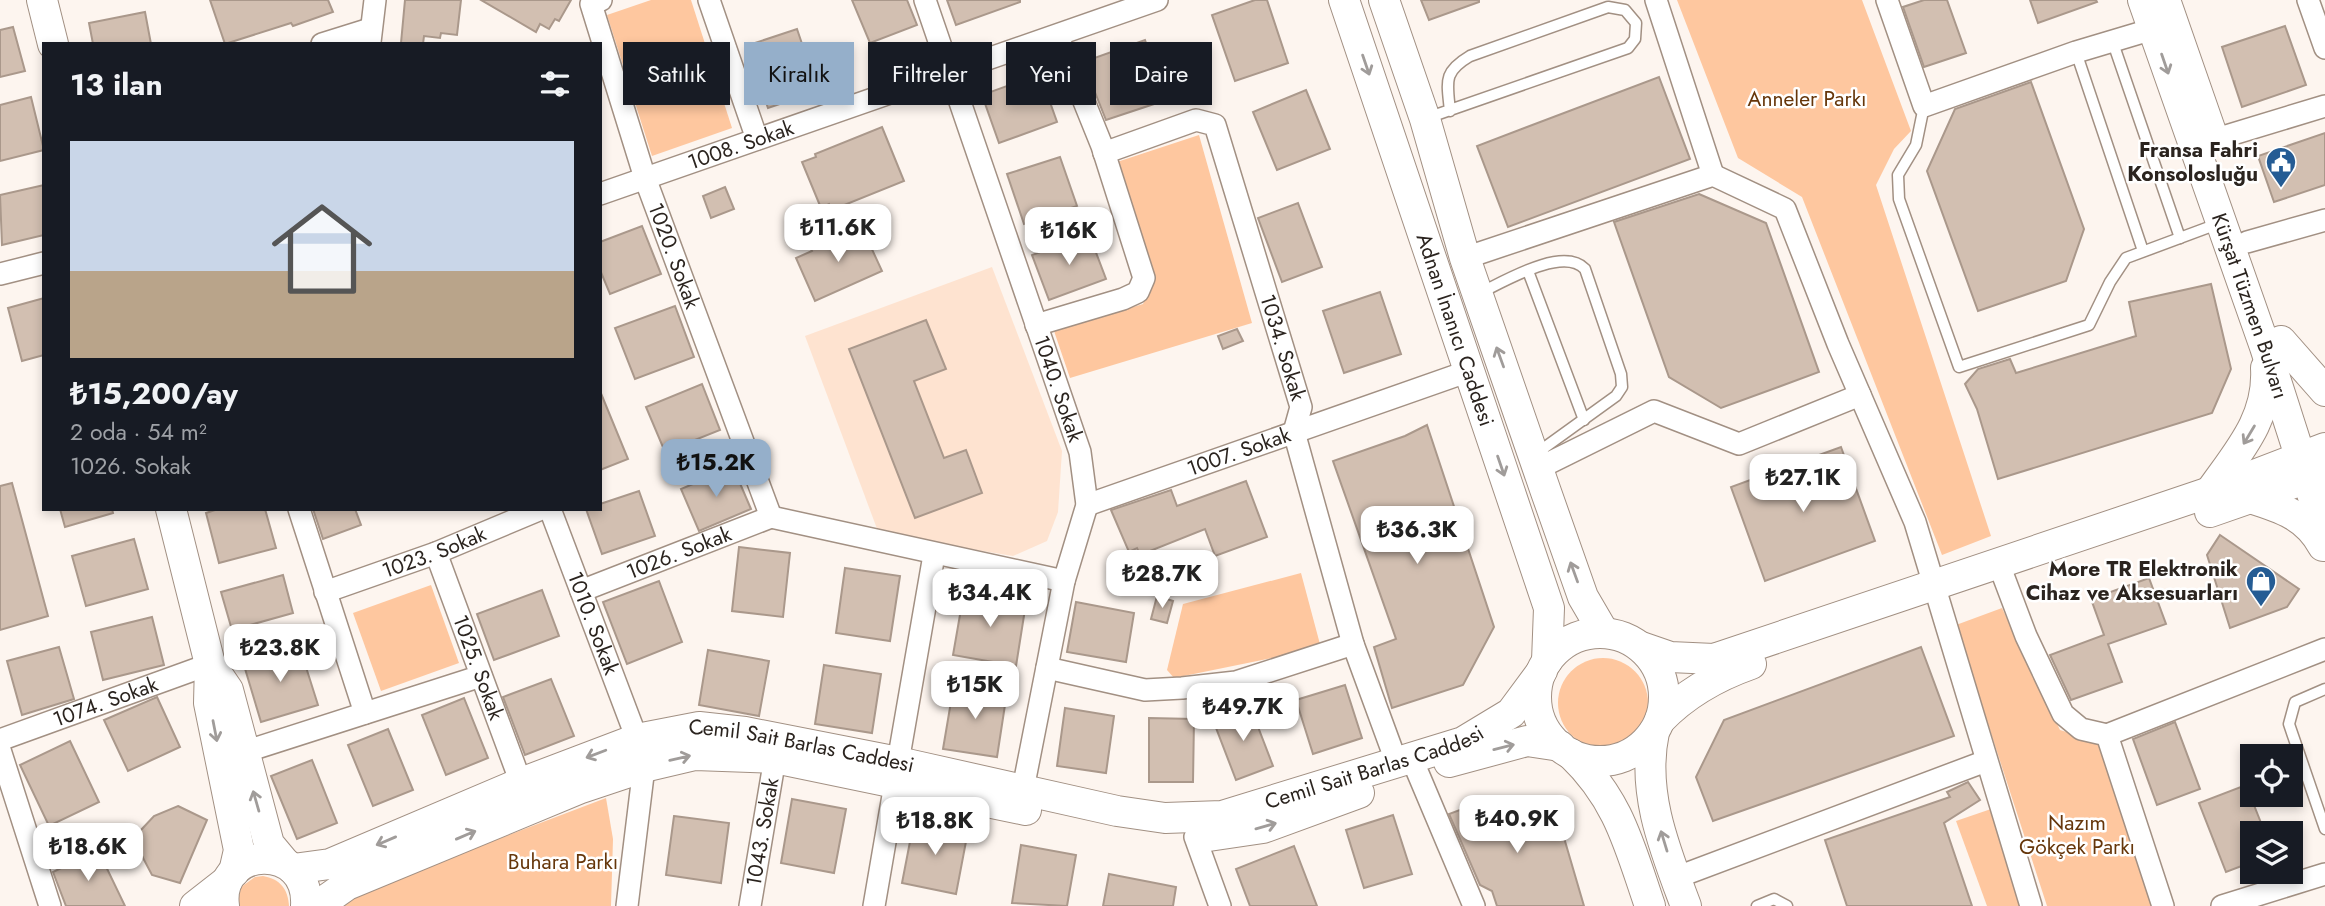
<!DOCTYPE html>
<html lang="tr">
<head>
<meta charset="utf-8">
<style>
  body { margin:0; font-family:Jost,sans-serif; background:#20242c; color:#f1f3f6; height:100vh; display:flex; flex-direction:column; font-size:26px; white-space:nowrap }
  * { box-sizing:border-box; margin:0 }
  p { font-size:23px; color:#9ea1a6 }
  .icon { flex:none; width:38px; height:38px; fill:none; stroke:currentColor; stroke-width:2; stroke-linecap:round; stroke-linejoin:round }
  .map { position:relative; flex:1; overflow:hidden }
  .panel { position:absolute; left:42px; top:42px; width:560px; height:469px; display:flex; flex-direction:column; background:#171b24; border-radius:0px; box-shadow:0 4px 10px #0003 }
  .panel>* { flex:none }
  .hud { position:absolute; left:623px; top:42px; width:665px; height:63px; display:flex; gap:14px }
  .fabs { position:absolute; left:2240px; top:744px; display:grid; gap:14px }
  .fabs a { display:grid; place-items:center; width:63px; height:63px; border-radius:0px; background:#171b24; box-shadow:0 4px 10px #0003; font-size:35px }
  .price { position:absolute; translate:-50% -60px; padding:0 16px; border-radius:14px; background:#fff; color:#222; font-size:23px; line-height:46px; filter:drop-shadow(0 2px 4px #0008) }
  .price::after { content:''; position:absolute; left:50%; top:42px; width:21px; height:16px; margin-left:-10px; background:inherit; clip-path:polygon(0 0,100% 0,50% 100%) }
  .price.current { background:#95afca; color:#111 }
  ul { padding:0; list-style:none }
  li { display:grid; align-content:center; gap:14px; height:371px; padding:0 28px }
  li+li { border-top:2px solid #363941 }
  li span { display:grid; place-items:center; height:217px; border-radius:0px; color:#555 }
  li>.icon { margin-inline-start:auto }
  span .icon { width:126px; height:126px; fill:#fffc; stroke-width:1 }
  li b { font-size:30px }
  h2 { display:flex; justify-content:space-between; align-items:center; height:84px; padding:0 28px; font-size:30px }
  .tag { padding:0 24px; border-radius:0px; background:#171b24; box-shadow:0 4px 10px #0003; font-size:24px; line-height:63px }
  .tag.current { background:#95afca; color:#111 }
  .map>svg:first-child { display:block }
  .built { fill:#fee3d0 }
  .green { fill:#fec79f }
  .building { fill:#d2bfb1; stroke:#aa988b; stroke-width:2 }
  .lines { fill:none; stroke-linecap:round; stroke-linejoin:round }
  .lane-casing { stroke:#a29083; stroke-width:13 }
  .street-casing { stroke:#a29083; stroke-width:24 }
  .secondary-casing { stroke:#a29083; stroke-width:32 }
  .lane { stroke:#fff; stroke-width:10 }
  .street { stroke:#fff; stroke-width:21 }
  .secondary { stroke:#fff; stroke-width:30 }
  .oneway { stroke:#a09c9a }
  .labels { text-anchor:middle; stroke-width:5; stroke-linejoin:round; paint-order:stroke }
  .park-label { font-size:21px; fill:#66360a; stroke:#fff }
  .street-label { font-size:21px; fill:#2b241f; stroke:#fff }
  .poi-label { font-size:21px; font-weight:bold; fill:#2b241f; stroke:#fff; text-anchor:end }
</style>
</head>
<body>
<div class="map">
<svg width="2325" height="906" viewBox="0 0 2325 906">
  <rect width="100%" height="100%" fill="#fdf5ef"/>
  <path class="built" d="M992,267L1062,451L1058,512L1047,541L1013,556L879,534L805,336Z"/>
  <g class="green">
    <path d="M651,0H691L732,128L652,156L607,15Z"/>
    <path d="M1677,0H1862L1911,131L1894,149L1876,185L1991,536L1942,555L1802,197L1738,158Z"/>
    <path d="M1199,135L1252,323L1070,378L1054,331L1143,304L1155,276L1117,162Z"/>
    <path d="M1301,573L1321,648L1174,678L1167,670L1183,604Z"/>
    <path d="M431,585L459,663L381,691L353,613Z"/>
    <path d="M2002,608L2060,730L2102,743L2154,906H2047L1956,625Z"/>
    <circle cx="1603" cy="703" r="45"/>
    <path d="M606,798L613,839L611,906H330L333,902Z"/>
    <path d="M1991,809L2027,906H1987L1956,821Z"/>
    <path d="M263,876C280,879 288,889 289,906H236L241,887L255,877Z"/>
  </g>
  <g class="building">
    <path d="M210,0H328L333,12L293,26L291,23L225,44Z"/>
    <path d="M405,0H461L457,35L441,33L440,38L424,36L423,44L401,43Z"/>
    <path d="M481,0H571L559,21L555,19L549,29L540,24L536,32Z"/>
    <path d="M852,0H907L917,25L870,43Z"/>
    <path d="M947,0H1020V2L956,25Z"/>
    <path d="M1255,0H1267L1288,63L1235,81L1212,15Z"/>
    <path d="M1421,0H1479V2L1429,20Z"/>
    <path d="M1924,0H1947L1966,53L1924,67L1903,7Z"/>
    <path d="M2030,0H2096L2097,2L2038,23Z"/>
    <path d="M145,12L151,44H93L89,23Z"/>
    <path d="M2285,26L2306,85L2242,107L2222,47Z"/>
    <path d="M13,27L25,71L0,77V30Z"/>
    <path d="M797,29L818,91L768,108L746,46Z"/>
    <path d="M1145,40L1166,100L1106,120L1083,62Z"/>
    <path d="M1040,74L1057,122L999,143L982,95Z"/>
    <path d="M1659,77L1690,159L1508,227L1477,146Z"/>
    <path d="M2031,82L2084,229L2066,281L1978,311L1927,171L1955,109Z"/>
    <path d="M1306,90L1330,149L1277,170L1253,112Z"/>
    <path d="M31,97L44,150L0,161V105Z"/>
    <path d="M882,127L904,181L832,210L829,204L821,208L802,162L816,157L815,154Z"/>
    <path d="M2325,133V185L2274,202L2258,156Z"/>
    <path d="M1060,157L1077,206L1024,224L1007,174Z"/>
    <path d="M44,185V235L2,245L0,195Z"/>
    <path d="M725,187L734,209L711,218L703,196Z"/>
    <path d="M1699,194L1766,223L1819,372L1721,408L1669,377L1614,222Z"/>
    <path d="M1298,203L1322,267L1282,282L1258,218Z"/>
    <path d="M642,226L661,274L610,294L600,270V242Z"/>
    <path d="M850,229L853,237L864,232L882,271L815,301L796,258L812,251L810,247Z"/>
    <path d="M1089,234L1106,279L1049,300L1032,255Z"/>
    <path d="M2211,284L2231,369L2212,413L1998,479L1977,409L1965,384L1978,369L2010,359L2016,373L2136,336L2129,302Z"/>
    <path d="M1380,292L1401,354L1344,373L1323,311Z"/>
    <path d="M44,298V355L22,361L8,308Z"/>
    <path d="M675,306L694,357L635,379L615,328Z"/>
    <path d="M926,320L946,369L914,381L944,458L966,450L982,493L915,518L849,349Z"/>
    <path d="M1237,329L1243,341L1223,349L1218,336Z"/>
    <path d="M702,384L720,430L665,452L646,407Z"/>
    <path d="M600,391L628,459L600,470Z"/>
    <path d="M1427,425L1494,627L1463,685L1392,708L1374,647L1396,639L1333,461L1405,436Z"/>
    <path d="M1841,447L1875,541L1765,581L1731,487Z"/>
    <path d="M733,467L751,509L699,531L681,489Z"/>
    <path d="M1246,481L1267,537L1215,556L1205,529L1140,555L1137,548L1129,552L1111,510L1171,490L1177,506Z"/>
    <path d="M12,483L48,616L0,630V486Z"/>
    <path d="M639,491L655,536L602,554L586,509H600V504Z"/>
    <path d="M60,509H112L113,513L65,527Z"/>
    <path d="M218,509H265L276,548L219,563L206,513Z"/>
    <path d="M313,509H355L361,525L323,539Z"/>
    <path d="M2220,535L2299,589L2287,607L2230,628L2207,555Z"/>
    <path d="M134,539L148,589L86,606L72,556Z"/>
    <path d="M739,547L790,553L783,617L732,611Z"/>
    <path d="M845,568L900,576L890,641L836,633Z"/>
    <path d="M283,575L293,613L232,630L221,592Z"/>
    <path d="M2149,578L2166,624L2108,644L2122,682L2071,700L2050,655L2104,635L2091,599Z"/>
    <path d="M659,581L682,642L627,664L603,602Z"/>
    <path d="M542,590L559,636L494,660L477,614Z"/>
    <path d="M964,592L1026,603L1016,666L953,655Z"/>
    <path d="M1157,596L1173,601L1167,623L1151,619Z"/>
    <path d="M1076,602L1134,613L1126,662L1067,652Z"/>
    <path d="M152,617L164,665L103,680L91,632Z"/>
    <path d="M299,645L318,705L261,722L243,662Z"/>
    <path d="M59,647L74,699L22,715L7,661Z"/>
    <path d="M1921,647L1954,736L1713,821L1696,777L1724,720Z"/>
    <path d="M708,650L769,661L759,716L699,705Z"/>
    <path d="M824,665L881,674L872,733L815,724Z"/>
    <path d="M551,679L574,736L525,755L503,697Z"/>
    <path d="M954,684L1007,692L997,757L943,749Z"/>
    <path d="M1345,685L1362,738L1313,754L1296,700Z"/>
    <path d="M157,697L180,747L128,771L104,720Z"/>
    <path d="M464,698L488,758L446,775L422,715Z"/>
    <path d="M1250,706L1273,766L1236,780L1213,720Z"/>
    <path d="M1065,708L1114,716L1106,773L1057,766Z"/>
    <path d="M1149,718L1194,719L1193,782H1149Z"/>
    <path d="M2175,722L2200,789L2157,805L2133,739Z"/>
    <path d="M388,729L413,790L373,806L348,745Z"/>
    <path d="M70,741L99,802L49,826L20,765Z"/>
    <path d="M312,760L337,823L297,839L271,776Z"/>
    <path d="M1968,782L1980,800L1944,823L1972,906H1847L1825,840L1950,797L1947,792Z"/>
    <path d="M2246,785L2265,833H2252V862L2226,872L2199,803Z"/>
    <path d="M1497,796L1562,831L1584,906H1497L1492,891L1480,885L1449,814Z"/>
    <path d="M792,799L846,809L834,873L781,863Z"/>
    <path d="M178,806L207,820L180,883L152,875L142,856L141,830L154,816Z"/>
    <path d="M1393,815L1412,874L1364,888L1346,830Z"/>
    <path d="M674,816L729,823L721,883L666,875Z"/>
    <path d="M914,821L968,831L956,894L902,883Z"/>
    <path d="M1021,845L1076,855L1067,906L1012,903Z"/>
    <path d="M1294,846L1317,906H1250L1236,869Z"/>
    <path d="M98,850L125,906H66L53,872Z"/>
    <path d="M1109,874L1176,887L1173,906H1103Z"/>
  </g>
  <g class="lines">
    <g class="lane-casing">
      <g id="lane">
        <path d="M2112,40L2180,238"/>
        <path d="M2076,52L2143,251"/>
        <path d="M1924,106L1916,145L1898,175L1899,199L1959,367L2089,325L2110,282L2126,258L2220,223"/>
        <path d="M1427,118L1628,48L1635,39L1636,23L1625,10L1608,7L1470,56C1443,72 1447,81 1450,111"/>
        <path d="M1528,271L1584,420"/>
        <path d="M1480,293C1505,281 1563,246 1585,269L1621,374L1622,387L1616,396L1537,453"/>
        <path d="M2325,689L2295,702L2289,724L2325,829"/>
        <path d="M1757,906L1774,899L1787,906"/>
      </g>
    </g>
    <g class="street-casing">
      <g id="street">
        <path id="s1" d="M601,0L591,4L645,178L771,517"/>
        <path d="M709,0L757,139"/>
        <path id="s2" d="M925,0L1080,452L1087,505L1064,581L1023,789"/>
        <path d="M1656,0L1713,175"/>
        <path d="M1887,0L1924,106L2076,52L2153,29"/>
        <path d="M2308,0L2325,48"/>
        <path d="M370,42L375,0"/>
        <path d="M322,44L370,29"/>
        <path d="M2213,140L2325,106"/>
        <path id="s3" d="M1104,153L1196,120L1215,125L1301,407L1294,432L1353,644L1396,761"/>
        <path id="s4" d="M600,194L1157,0"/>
        <path d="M2247,242L2325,220"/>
        <path d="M1465,258L1713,175L1785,209L1838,344L1915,522L2031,906"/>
        <path d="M0,274L44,263"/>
        <path d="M1036,325L1123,299L1138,292L1144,278L1102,146L1058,37"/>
        <path d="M1539,468L1654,411L1739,444L1860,395"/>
        <path id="s5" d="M1087,505L1469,371"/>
        <path d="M299,509L365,713"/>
        <path id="s6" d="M550,509L637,739"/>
        <path id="s7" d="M436,553L521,783"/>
        <path d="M1998,562L2026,636L2063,714L2081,729L2107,735L2163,906"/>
        <path id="s8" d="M581,591L771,517L1064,581"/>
        <path id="s9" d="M325,592L436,553L541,509"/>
        <path d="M1047,668L1145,690L1182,688L1236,682L1353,644"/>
        <path d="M2107,735L2325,649"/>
        <path id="s10" d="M0,740L210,664"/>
        <path d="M0,750L50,906"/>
        <path d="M244,752L481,676"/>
        <path d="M898,762L934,555"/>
        <path d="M1417,771L1474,906"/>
        <path d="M1195,837L1220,906"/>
        <path d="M1675,878L1986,761"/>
        <path d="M627,906L644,767"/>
        <path id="s11" d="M750,906L775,758"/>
        <path d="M874,906L895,784"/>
        <path d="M2222,906L2325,874"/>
      </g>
    </g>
    <g class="secondary-casing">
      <g id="secondary">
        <path d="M42,0L53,44"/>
        <path id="s12" d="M1344,0L1549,608L1547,661"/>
        <path d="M1384,0L1425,119L1465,258L1546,492L1583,597L1604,633"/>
        <path id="s13" d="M2143,0L2265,347L2325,534"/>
        <path d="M2165,0L2212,135"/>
        <path d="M2281,341L2325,391"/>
        <path d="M2210,492C2238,452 2269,419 2266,368"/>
        <path d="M2250,498C2282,508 2307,516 2323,546"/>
        <path d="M171,509L210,664L209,703L239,850L234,872"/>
        <path d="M2210,512L2325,472"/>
        <circle cx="1600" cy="697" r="64"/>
        <path d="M1641,647L1670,657L1714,659L2210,492L2325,448"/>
        <path d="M211,665L228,690L269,844L284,862"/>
        <path d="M1660,720C1685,694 1717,676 1751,664"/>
        <path d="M1654,732C1641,792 1665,850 1686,906"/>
        <path d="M1571,754C1619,800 1629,845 1650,906"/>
        <path d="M1449,762L1527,741L1560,746"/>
        <path d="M1202,837L1263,828L1359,793"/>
        <path id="s14" d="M293,869L330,864L521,783L637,739L699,727L745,732L898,762L1117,811L1165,818L1222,816L1463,742L1511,713L1542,671"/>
        <path d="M195,906L227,881"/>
        <path d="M224,906C216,845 310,841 306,906"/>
        <path d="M317,906L347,885L581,788L644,767L695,755L775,758L1026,810"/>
      </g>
    </g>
    <use href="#lane" class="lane"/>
    <use href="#street" class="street"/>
    <use href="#secondary" class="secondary"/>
  </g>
  <defs><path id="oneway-shaft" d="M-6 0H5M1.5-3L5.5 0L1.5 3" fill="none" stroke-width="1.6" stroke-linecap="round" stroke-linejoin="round" transform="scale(1.75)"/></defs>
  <g class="oneway">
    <use href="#oneway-shaft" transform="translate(2165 64) rotate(71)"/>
    <use href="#oneway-shaft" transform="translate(1366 65) rotate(71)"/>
    <use href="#oneway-shaft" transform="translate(1500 357) rotate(-110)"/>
    <use href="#oneway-shaft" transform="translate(2249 435) rotate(121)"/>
    <use href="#oneway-shaft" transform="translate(1501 466) rotate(71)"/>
    <use href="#oneway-shaft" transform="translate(1574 572) rotate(-110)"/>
    <use href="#oneway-shaft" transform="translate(215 731) rotate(79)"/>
    <use href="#oneway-shaft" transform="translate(1504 747) rotate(-14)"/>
    <use href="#oneway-shaft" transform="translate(596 754) rotate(159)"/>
    <use href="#oneway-shaft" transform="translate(680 758) rotate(-13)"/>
    <use href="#oneway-shaft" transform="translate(256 801) rotate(-106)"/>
    <use href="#oneway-shaft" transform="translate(1266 826) rotate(-16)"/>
    <use href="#oneway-shaft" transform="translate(466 835) rotate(-23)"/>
    <use href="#oneway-shaft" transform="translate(386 841) rotate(157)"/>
    <use href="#oneway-shaft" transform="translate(1664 841) rotate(-107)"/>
  </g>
  <defs>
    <g id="civic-pin" transform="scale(1.575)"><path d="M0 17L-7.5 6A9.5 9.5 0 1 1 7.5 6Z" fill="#255c94" stroke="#fff"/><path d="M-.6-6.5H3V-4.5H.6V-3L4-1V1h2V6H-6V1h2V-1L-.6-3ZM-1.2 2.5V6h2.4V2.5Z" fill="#fff"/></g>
    <g id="shop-pin" transform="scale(1.575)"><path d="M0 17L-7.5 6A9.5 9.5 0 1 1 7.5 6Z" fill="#255c94" stroke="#fff"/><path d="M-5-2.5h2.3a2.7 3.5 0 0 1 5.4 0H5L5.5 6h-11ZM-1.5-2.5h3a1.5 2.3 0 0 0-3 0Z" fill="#fff"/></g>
  </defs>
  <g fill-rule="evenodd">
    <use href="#civic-pin" x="2281" y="162"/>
    <use href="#shop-pin" x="2261" y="581"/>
  </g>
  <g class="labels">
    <g class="park-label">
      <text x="1807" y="106">Anneler Parkı</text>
      <text x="2077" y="830">Nazım<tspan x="2077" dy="24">Gökçek Parkı</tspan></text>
      <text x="563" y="869">Buhara Parkı</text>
    </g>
    <g class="street-label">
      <text dy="7" stroke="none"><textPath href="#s4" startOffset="149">1008. Sokak</textPath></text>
      <text dy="7" stroke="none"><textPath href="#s1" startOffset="276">1020. Sokak</textPath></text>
      <text dy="7" stroke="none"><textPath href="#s13" startOffset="324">Kürşat Tüzmen Bulvarı</textPath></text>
      <text dy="7" stroke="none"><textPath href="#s12" startOffset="348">Adnan İnanıcı Caddesi</textPath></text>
      <text dy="7" stroke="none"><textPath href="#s3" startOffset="350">1034. Sokak</textPath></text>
      <text dy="7" stroke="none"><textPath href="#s2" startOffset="411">1040. Sokak</textPath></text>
      <text dy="7" stroke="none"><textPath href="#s5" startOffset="161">1007. Sokak</textPath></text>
      <text dy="7" stroke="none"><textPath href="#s9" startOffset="116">1023. Sokak</textPath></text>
      <text dy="7" stroke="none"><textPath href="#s8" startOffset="105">1026. Sokak</textPath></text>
      <text dy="7" stroke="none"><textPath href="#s6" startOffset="122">1010. Sokak</textPath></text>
      <text dy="7" stroke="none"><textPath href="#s7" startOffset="122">1025. Sokak</textPath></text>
      <text dy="7" stroke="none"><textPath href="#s10" startOffset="112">1074. Sokak</textPath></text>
      <text dy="7" stroke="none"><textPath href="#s14" startOffset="536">Cemil Sait Barlas Caddesi</textPath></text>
      <text dy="7" stroke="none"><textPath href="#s14" startOffset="1124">Cemil Sait Barlas Caddesi</textPath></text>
      <text dy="7" stroke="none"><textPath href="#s11" startOffset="75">1043. Sokak</textPath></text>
    </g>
    <g class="poi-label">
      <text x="2258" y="157">Fransa Fahri<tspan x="2258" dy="24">Konsolosluğu</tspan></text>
      <text x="2238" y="576">More TR Elektronik<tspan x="2238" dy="24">Cihaz ve Aksesuarları</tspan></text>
    </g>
  </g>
</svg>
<div class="fabs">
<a><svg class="icon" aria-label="locate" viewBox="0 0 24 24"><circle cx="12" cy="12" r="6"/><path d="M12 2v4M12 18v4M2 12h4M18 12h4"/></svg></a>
<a><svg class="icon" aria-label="layers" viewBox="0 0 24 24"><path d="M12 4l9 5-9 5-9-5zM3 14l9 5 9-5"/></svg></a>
</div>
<b class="price" style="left:838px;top:264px">₺11.6K</b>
<b class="price" style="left:1069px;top:267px">₺16K</b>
<b class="price current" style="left:716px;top:499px">₺15.2K</b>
<b class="price" style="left:1803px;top:514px">₺27.1K</b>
<b class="price" style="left:1417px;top:566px">₺36.3K</b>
<b class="price" style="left:1162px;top:610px">₺28.7K</b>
<b class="price" style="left:990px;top:629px">₺34.4K</b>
<b class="price" style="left:280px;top:684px">₺23.8K</b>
<b class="price" style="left:975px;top:721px">₺15K</b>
<b class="price" style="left:1243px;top:743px">₺49.7K</b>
<b class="price" style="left:1517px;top:855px">₺40.9K</b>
<b class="price" style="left:935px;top:857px">₺18.8K</b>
<b class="price" style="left:88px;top:883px">₺18.6K</b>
<div class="hud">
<a class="tag">Satılık</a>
<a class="tag current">Kiralık</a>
<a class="tag">Filtreler</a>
<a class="tag">Yeni</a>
<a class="tag">Daire</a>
</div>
<section class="panel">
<h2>13 ilan<svg class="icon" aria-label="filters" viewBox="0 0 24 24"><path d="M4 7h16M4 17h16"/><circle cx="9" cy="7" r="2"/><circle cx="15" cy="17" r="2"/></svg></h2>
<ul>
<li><span style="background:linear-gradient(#c9d6e8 60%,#b9a48a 0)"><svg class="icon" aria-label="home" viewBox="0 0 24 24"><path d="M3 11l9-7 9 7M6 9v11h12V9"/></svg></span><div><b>₺15,200/ay</b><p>2 oda · 54 m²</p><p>1026. Sokak</p></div></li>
</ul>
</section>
</div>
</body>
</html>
